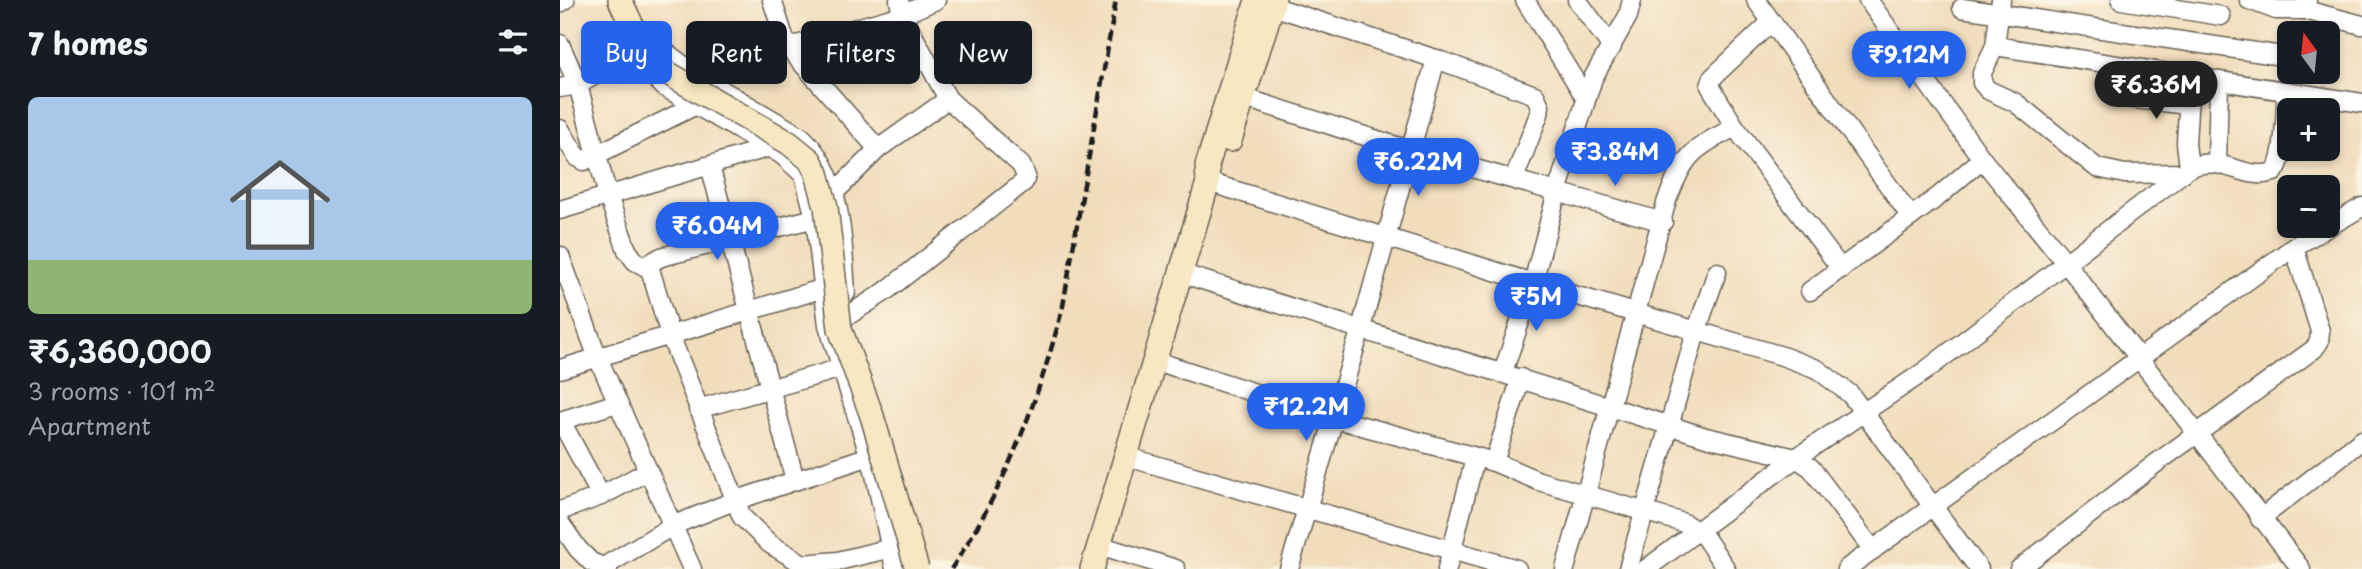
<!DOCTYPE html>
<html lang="en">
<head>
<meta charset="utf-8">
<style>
  body { margin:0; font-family:"Playpen Sans",sans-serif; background:#242831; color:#f1f3f6; height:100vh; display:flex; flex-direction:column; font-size:26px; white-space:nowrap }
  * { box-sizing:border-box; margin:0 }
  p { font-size:23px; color:#9ea1a6 }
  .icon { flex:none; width:38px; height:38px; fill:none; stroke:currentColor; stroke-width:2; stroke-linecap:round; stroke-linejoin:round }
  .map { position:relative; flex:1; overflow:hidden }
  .sheet { display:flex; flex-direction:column; background:#171b24; width:560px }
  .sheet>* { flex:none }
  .top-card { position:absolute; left:21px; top:21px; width:665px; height:63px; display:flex; gap:14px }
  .needle { width:46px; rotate:345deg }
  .controls { position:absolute; left:1717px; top:21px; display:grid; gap:14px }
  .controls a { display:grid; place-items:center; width:63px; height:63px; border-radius:10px; background:#171b24; box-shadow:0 4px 10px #0003; font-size:35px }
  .price { position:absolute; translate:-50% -60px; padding:0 16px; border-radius:24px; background:#2563eb; color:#fff; font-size:23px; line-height:46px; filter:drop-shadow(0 2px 4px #0008) }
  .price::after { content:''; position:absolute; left:50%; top:42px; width:21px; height:16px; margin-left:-10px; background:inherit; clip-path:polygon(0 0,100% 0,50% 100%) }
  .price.on { background:#222; color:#fff }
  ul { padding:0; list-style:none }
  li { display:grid; align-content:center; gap:14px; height:371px; padding:0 28px }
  li span { display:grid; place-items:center; height:217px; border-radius:10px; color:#555 }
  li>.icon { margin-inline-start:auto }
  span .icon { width:126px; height:126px; fill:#fffc; stroke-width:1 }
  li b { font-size:30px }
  h2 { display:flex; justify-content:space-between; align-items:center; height:84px; padding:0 28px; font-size:30px }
  .chip { padding:0 24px; border-radius:10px; background:#171b24; box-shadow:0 4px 10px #0003; font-size:24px; line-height:63px }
  .chip.on { background:#2563eb; color:#fff }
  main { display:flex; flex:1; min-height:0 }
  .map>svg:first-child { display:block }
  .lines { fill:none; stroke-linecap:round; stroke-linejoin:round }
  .street-casing { stroke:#676054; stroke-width:21 }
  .secondary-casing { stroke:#676054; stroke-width:26 }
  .street { stroke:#fff; stroke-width:18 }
  .secondary { stroke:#f7e8c3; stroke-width:23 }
  .rail { stroke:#1c1c1c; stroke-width:4.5; stroke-dasharray:10 5; stroke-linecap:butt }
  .secondary-bridge-casing { stroke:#676054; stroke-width:26; stroke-linecap:butt }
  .secondary-bridge { stroke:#f7e8c3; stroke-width:23 }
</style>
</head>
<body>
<main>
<section class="sheet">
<h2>7 homes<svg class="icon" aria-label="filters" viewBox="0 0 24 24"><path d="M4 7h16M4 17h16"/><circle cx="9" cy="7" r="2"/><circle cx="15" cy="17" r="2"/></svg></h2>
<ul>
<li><span style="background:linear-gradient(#a9c7e8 75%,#8fb573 0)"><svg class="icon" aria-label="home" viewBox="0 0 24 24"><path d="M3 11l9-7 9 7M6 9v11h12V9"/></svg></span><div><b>₹6,360,000</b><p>3 rooms · 101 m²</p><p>Apartment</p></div></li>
</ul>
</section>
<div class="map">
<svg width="1802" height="569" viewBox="0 0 1802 569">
  <rect width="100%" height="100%" fill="#fcf5e5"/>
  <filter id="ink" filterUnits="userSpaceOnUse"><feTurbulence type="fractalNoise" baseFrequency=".0143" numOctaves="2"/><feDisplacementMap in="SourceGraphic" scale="14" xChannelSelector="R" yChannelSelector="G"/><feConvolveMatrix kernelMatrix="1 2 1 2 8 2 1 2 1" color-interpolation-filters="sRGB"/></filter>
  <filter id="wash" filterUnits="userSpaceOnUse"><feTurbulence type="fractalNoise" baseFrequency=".00686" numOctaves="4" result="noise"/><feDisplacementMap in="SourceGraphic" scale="28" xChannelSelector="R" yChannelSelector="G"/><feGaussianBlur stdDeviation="1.57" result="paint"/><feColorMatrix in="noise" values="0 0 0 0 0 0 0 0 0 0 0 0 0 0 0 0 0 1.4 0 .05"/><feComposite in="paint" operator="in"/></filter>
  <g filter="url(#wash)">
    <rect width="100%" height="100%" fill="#f1ddbc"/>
  </g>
  <g filter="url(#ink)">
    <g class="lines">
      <g class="street-casing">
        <g id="street">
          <path d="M212,0L227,46L318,149L388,99L342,15L339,0"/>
          <path d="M965,0L1025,97"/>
          <path d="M1017,0L1052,47"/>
          <path d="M1072,0L1068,16L1033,78L997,192L1103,222"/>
          <path d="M1196,0L1351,217"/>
          <path d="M1308,0L1422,159"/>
          <path d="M1441,0L1435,46L1422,73V83L1428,90L1456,103L1537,168L1565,174L1623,173"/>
          <path d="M1561,0L1661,16"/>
          <path d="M1689,0L1716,10H1745"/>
          <path d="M1747,0L1745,10L1802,25"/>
          <path d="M0,3L5,0"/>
          <path d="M712,6L876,59L975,95L980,106L979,114L954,179"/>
          <path d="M1402,8L1729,57"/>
          <path d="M1210,23L1153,77L1150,86L1175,127L1281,269"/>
          <path d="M0,44L18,85L48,196L67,250L75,261L90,269"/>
          <path d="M1435,46L1802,103"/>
          <path d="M135,74L342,15L376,0"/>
          <path d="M0,88L18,85L77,50"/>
          <path d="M685,98L852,151L997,192L973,283L943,372"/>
          <path d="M1567,98L1628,105"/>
          <path d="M0,129L17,157L24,161L134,106"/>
          <path d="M1657,162L1659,83"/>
          <path d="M150,166L235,480"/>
          <path d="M1629,168L1626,143L1630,78"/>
          <path d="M648,182L973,283L1222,356L1257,369L1290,394L1419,569"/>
          <path d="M274,193L318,149"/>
          <path d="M0,210L207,148"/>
          <path d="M0,256L38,358L132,569"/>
          <path d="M620,273L1146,437L1236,458L1251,468L1313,550"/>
          <path d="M1250,291L1379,196L1422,159L1506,263L1741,569"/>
          <path d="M286,293C282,239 283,176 242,137L135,74L100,48L77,37L79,61L104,87L222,155L244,175L255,218L268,325L314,470L335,569"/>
          <path d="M289,315L326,291L464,182L466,176L461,165L388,99"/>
          <path d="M596,361L773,418L934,462L979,481L1124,523L1144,536L1166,569"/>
          <path d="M0,369L264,288"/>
          <path d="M138,409L282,368"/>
          <path d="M0,421L57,403"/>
          <path d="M1,421L41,496"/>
          <path d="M564,456L957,569"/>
          <path d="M934,462L961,378"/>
          <path d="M0,511L41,496L88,471"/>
          <path d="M1700,519L1802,440"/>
          <path d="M0,523L18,549L31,562L48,569"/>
          <path d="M539,545L616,569"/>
          <path d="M243,564L278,561L331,548"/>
          <path d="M40,569L114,525L174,501L310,456"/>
          <path d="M244,569L243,564L210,544L182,517L110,335L90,269L92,262L101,257L255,218"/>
          <path d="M729,569L801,328L876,59"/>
          <path d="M887,569L915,458"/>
          <path d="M1005,569L1107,200C1126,153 1131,150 1175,127"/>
          <path d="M1068,569L1136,332L1157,272"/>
          <path d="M1086,569L1236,458L1365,371L1629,168C1662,153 1684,182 1714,172C1726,160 1725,110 1727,91"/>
          <path d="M1286,569L1734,247L1802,207"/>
          <path d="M1459,569L1595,464L1754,349L1759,342L1760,331L1734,247"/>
        </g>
      </g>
      <g class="secondary-casing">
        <g id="secondary">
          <path d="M60,0L84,51L104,71"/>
          <path d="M670,140L714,0"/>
          <path d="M532,569L648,182L647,166L697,0"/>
        </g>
      </g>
      <use href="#street" class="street"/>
      <use href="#secondary" class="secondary"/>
      <path class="rail" d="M391,569C445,489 479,399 503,306L556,0"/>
      <g class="secondary-bridge-casing">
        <path id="secondary-bridge" d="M104,71L229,143L250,160L257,173L266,207L280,329L312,416L357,569"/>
      </g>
      <use href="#secondary-bridge" class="secondary-bridge"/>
    </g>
  </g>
</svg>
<div class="controls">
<a><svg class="needle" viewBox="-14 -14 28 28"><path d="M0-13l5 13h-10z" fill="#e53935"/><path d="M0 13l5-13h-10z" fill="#9ea1a6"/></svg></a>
<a>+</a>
<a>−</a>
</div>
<b class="price" style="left:1349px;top:91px">₹9.12M</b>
<b class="price on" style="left:1596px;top:121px">₹6.36M</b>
<b class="price" style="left:1055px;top:188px">₹3.84M</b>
<b class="price" style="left:858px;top:198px">₹6.22M</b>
<b class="price" style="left:157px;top:262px">₹6.04M</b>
<b class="price" style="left:976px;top:333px">₹5M</b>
<b class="price" style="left:746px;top:443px">₹12.2M</b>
<div class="top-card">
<a class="chip on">Buy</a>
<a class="chip">Rent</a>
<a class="chip">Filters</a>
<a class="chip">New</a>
</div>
</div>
</main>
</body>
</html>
